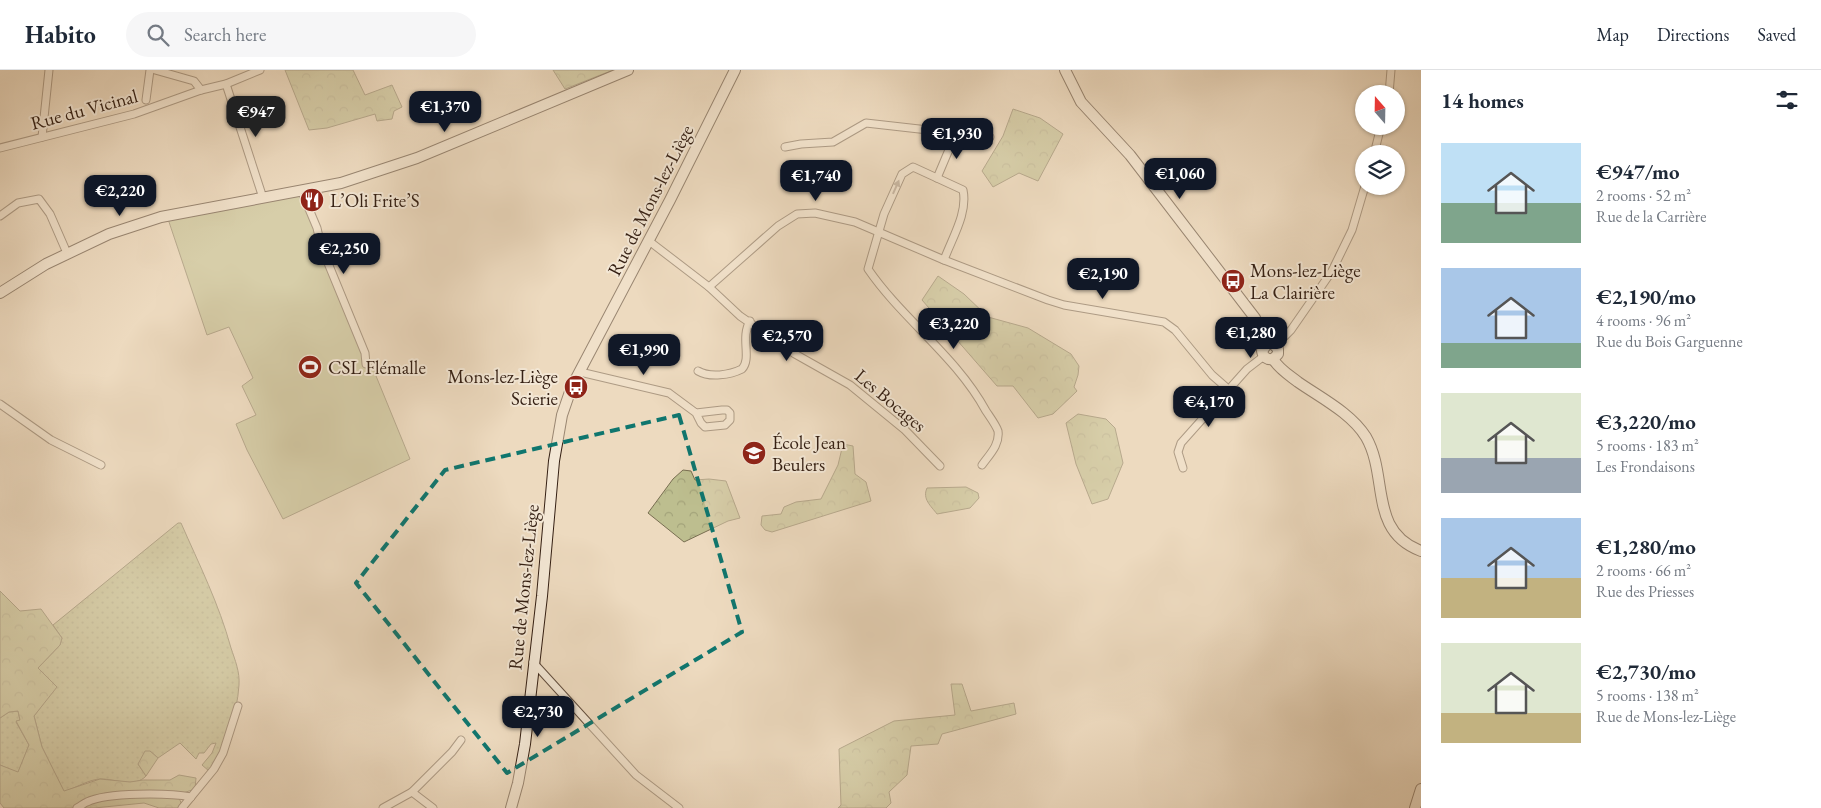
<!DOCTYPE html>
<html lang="en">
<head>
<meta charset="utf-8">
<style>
  body { margin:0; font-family:"EB Garamond",serif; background:#f6f6f7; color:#1f2937; height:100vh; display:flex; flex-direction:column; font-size:19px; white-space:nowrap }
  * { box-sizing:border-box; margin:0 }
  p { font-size:16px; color:#747a83 }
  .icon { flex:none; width:28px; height:28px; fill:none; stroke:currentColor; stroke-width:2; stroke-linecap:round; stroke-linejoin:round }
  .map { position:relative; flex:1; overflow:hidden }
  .sheet { display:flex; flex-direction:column; background:#fff; width:400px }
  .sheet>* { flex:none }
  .needle { width:32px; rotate:340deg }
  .controls { position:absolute; left:1355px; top:15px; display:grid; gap:10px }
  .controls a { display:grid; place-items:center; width:50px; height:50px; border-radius:50%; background:#fff; box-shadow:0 1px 4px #0004; font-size:25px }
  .price { position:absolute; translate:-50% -42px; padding:0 11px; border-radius:10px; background:#111827; color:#fff; font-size:16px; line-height:32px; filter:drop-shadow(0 1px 2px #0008) }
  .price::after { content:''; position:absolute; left:50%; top:30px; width:15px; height:11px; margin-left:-8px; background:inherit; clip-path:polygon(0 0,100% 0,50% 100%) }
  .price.active { background:#222; color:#fff }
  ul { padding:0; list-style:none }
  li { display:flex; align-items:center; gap:15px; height:125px; padding:0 20px }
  li span { display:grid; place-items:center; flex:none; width:140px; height:100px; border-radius:0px; color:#555 }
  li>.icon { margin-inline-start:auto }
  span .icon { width:60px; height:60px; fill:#fffc; stroke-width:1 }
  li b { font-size:21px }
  h2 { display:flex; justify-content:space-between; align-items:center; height:60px; padding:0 20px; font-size:21px }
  header { display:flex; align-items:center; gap:30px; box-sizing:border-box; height:70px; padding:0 25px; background:#fff; border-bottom:1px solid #e0e1e3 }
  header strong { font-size:24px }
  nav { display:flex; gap:28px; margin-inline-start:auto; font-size:18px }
  .search { width:350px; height:45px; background:#f6f6f7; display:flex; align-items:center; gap:12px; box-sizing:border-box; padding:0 18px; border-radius:28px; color:#747a83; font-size:19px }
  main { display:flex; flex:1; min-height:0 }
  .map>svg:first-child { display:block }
  .grass { fill:url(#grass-dots); stroke:#786e51 }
  .forest { fill:url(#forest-crowns); stroke:#786e51 }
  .pitch { fill:#bdbe8f; stroke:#786e51 }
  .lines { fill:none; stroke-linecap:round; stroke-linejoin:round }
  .street-casing { stroke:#624e3e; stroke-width:9 }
  .secondary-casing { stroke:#341f13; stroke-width:12 }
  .street { stroke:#f3e7d5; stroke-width:7 }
  .secondary { stroke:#f3e7d5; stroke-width:10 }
  .oneway { fill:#9d8d7e }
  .marked { fill:none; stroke:#0f766e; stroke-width:4; stroke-dasharray:10 6; stroke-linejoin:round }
  .labels { text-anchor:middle; stroke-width:4; stroke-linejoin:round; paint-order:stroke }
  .street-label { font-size:19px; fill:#341f13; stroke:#f3e7d5 }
  .poi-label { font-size:19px; fill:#341f13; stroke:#f3e7d5; text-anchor:start }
</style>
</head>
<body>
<header>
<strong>Habito</strong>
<div class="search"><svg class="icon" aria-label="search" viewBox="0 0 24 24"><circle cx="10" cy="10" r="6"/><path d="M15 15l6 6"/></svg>Search here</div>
<nav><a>Map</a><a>Directions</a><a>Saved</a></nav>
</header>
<main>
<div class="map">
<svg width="1421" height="738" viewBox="0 0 1421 738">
  <defs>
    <pattern id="grass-dots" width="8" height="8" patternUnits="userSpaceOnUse" patternTransform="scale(1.25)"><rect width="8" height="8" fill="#bdbe8f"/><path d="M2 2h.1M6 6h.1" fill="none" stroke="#a3a37a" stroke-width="1.8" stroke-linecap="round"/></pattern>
    <pattern id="forest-crowns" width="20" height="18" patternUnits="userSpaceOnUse" patternTransform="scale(1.25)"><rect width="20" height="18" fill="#bdbe8f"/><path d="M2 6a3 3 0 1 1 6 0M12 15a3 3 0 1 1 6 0" fill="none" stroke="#a3a37a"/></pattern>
  </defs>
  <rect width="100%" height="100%" fill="#eddabf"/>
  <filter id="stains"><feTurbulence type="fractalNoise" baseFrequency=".004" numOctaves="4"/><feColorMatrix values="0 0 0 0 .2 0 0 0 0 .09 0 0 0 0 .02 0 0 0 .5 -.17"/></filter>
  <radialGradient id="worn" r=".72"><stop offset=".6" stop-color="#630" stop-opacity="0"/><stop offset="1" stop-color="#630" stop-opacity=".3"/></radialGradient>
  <g class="grass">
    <path d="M178,453H181C199,494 219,534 231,578C235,590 240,602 239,615C237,647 225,674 209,701L202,695L212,683L216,673L211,674L204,683H199L196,689L180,673L158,688L150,681L138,694L146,706C135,718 115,709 101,709C90,709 75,718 64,722L42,677L34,646L56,617L38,598L60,575L62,568L53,555Z"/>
    <path d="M18,641L20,650L16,652L29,675L18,703L0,695V648L9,642Z"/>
  </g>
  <g class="forest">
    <path d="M285,0H353L365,25L392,15L402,37L394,41L392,49L377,51L375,44L327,58L309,60Z"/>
    <path d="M553,0H613L565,19Z"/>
    <path d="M1013,39L1040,48L1063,64L1038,111L1019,103L993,117L982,101L1003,66Z"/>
    <path d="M938,206L964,224L988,247L1028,258L1071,284L1079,296L1078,305L1074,317L1077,321L1053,344L1038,348L1013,316H997L922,230Z"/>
    <path d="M1078,344L1106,349L1115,358L1123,393L1108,429L1092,434L1076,394L1066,353Z"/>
    <path d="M843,374L853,376L855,404L866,412L871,431L772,462L765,460L761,455L762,446L781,444L784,437L796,432L821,429L838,395Z"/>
    <path d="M683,400L691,401L695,410L709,409L726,411L740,448L728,451L684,472L648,443L673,409Z"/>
    <path d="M966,417L978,423L979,428L970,438L937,444C931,436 922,429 927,418Z"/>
    <path d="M0,521L20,541L41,539L62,568L60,575L38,598L57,617L34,646L42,677L64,721L100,709L130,712L143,710H170L179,705L196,708L195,719L180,724L179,728L182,735L179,738H159L144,733L94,738H4L0,733V695L18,702L29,675L16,651L20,650L18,641L9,642L0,648Z"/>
    <path d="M951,614H962L971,641L1014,633L1016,644L942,664L938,674L911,676L907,705L889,722L891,733L886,738H838L841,735L839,679L894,651L955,645Z"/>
    <path d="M145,681H150L158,688L146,706L138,694Z"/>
  </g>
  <path class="pitch" d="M305,123L322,174L410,389L283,449L247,380L236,354L256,345L242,316L253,308L229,257L207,265L168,149Z"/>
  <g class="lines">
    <g class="street-casing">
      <g id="street">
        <path d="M155,0L194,11L201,20"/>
        <path d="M226,14L263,128"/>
        <path d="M1389,24L1391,0"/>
        <path d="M146,30L150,0"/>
        <path d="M42,67L49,0"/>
        <path d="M785,77L801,74L833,72L866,53L990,67"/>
        <path d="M0,78L134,44L201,20L226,14L260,0"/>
        <path d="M1374,84L1381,56"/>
        <path d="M937,108L956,63"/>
        <path d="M301,120L317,158L321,176L365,283L366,294"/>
        <path d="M0,146L18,133L39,129L50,144L67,183"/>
        <path d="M649,171L709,217L740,246L795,284L850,315L905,360L940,396"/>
        <path d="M944,190C952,168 968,143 963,120L913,97L902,104L884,144L868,199C903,250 956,286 986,341C990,347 996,355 998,361C1000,375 989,385 982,395"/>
        <path d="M709,217L778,156L797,144L815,143L855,152L944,190L1048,230L1064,235L1164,252L1175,260L1212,305L1228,319"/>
        <path d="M1275,276L1291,260L1332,201L1352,160L1365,116"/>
        <path d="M698,301C710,308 730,305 742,299C752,288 740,268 750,251"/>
        <path d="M580,302L669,323L696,343L701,353L705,357L725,355L730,350V343L727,340H722L696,343"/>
        <path d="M0,334L51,370L101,395"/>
        <path d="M1183,398L1178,382L1181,373L1247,299L1264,286"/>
        <path d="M533,592L636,705L679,738"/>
        <path d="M412,722L433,738"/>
        <path d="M77,738C81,736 84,733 87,732C107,722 169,723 191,727"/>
        <path d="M182,738L214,699L223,683L238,636"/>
        <path d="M383,738L412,722L452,682L461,670"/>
      </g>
    </g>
    <g class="secondary-casing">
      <g id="secondary">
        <path d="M1065,0L1081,32L1130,85L1255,248L1267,274"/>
        <path d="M0,223L46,194L109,164L161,147L341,113L417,88L628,0"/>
        <path d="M1267,274H1273L1278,279V284L1273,289"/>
        <path d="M1267,274L1262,281C1263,287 1267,290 1273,289"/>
        <path d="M1273,289C1279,299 1289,305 1298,312C1321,328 1351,343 1366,367C1389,407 1368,461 1421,481"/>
        <path d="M511,738L518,713L525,674L542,526L554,391L562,345L572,316L670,130L735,0"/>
        <path d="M1415,738L1421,719"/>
      </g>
    </g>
    <use href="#street" class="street"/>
    <use href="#secondary" class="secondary"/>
  </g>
  <defs><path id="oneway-solid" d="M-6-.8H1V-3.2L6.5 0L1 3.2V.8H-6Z" transform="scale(1.25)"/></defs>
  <use class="oneway" href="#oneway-solid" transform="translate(896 117) rotate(-66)"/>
  <path d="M0 0H1421V738H0ZM679,345L742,562L507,703L356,513L445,400Z" fill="#eddabf" fill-opacity=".55" fill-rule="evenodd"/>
  <path class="marked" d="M679,345L742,562L507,703L356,513L445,400Z"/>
  <defs>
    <g id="restaurant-disc" transform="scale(1.25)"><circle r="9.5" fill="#8f2418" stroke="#f3e7d5"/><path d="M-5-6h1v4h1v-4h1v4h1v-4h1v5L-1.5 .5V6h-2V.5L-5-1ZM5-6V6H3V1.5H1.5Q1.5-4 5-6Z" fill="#fff"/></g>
    <g id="bus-disc" transform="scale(1.25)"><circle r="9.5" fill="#8f2418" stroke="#f3e7d5"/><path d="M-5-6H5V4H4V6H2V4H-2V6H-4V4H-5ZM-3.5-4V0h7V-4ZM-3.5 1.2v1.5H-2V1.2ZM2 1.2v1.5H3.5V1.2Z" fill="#fff"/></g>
    <g id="stadium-disc" transform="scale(1.25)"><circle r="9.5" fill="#8f2418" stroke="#f3e7d5"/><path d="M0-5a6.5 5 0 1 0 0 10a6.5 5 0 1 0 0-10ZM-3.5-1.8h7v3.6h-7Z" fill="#fff"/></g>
    <g id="school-disc" transform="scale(1.25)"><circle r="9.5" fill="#8f2418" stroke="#f3e7d5"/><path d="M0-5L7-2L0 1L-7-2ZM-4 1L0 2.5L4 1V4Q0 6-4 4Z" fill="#fff"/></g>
  </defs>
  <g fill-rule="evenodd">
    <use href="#restaurant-disc" x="312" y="130"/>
    <use href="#bus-disc" x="1233" y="211"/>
    <use href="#stadium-disc" x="310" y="297"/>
    <use href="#bus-disc" x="576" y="317"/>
    <use href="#school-disc" x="754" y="383"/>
  </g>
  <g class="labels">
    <g class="street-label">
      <text transform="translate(84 39) rotate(-15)" y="7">Rue du Vicinal</text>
      <text transform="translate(650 130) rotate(-63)" y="7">Rue de Mons-lez-Liège</text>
      <text transform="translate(891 330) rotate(40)" y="7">Les Bocages</text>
      <text transform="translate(523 517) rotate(-84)" y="7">Rue de Mons-lez-Liège</text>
    </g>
    <g class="poi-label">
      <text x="330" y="137">L’Oli Frite’S</text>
      <text x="1250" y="207">Mons-lez-Liège<tspan x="1250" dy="22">La Clairière</tspan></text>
      <text x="328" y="304">CSL Flémalle</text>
      <text x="558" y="313" text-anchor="end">Mons-lez-Liège<tspan x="558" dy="22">Scierie</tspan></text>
      <text x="772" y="379">École Jean<tspan x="772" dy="22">Beulers</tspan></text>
    </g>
  </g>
  <rect width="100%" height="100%" filter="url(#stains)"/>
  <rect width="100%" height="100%" fill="url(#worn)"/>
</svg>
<div class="controls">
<a><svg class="needle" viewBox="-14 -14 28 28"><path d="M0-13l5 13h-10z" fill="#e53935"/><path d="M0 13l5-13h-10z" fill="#747a83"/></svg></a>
<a><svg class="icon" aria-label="layers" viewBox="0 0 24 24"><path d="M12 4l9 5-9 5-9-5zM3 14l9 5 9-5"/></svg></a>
</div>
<b class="price" style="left:445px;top:63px">€1,370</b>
<b class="price active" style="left:256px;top:68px">€947</b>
<b class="price" style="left:957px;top:90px">€1,930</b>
<b class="price" style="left:1180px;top:130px">€1,060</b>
<b class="price" style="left:816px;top:132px">€1,740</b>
<b class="price" style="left:120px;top:147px">€2,220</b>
<b class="price" style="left:344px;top:205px">€2,250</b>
<b class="price" style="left:1103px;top:230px">€2,190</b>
<b class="price" style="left:954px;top:280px">€3,220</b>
<b class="price" style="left:1251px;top:289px">€1,280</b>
<b class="price" style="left:787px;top:292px">€2,570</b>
<b class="price" style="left:644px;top:306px">€1,990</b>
<b class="price" style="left:1209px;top:358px">€4,170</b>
<b class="price" style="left:538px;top:668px">€2,730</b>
</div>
<section class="sheet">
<h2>14 homes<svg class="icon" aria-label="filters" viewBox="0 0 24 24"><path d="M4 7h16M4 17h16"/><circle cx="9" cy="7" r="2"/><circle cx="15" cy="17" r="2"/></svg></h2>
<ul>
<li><span style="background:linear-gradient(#bfe0f5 60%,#7fa58c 0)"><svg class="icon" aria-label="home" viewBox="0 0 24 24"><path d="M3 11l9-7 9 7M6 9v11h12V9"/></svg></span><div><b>€947/mo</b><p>2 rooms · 52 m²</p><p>Rue de la Carrière</p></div></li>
<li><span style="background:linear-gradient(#a9c7e8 75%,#7fa58c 0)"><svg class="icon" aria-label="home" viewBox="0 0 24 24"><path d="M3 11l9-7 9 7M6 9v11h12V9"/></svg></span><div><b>€2,190/mo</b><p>4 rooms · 96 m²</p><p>Rue du Bois Garguenne</p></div></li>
<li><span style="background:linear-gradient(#dfe7d0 65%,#9aa5b1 0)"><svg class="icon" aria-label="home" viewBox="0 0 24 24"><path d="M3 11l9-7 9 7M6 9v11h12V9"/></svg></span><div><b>€3,220/mo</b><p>5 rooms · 183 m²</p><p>Les Frondaisons</p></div></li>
<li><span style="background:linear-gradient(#a9c7e8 60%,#c2b280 0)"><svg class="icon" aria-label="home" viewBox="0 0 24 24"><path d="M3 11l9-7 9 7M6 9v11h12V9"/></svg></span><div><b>€1,280/mo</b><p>2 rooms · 66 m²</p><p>Rue des Priesses</p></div></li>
<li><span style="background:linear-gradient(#dfe7d0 70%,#c2b280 0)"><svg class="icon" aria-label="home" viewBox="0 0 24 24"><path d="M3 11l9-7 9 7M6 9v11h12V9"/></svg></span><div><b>€2,730/mo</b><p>5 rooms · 138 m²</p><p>Rue de Mons-lez-Liège</p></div></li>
</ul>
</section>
</main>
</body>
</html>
